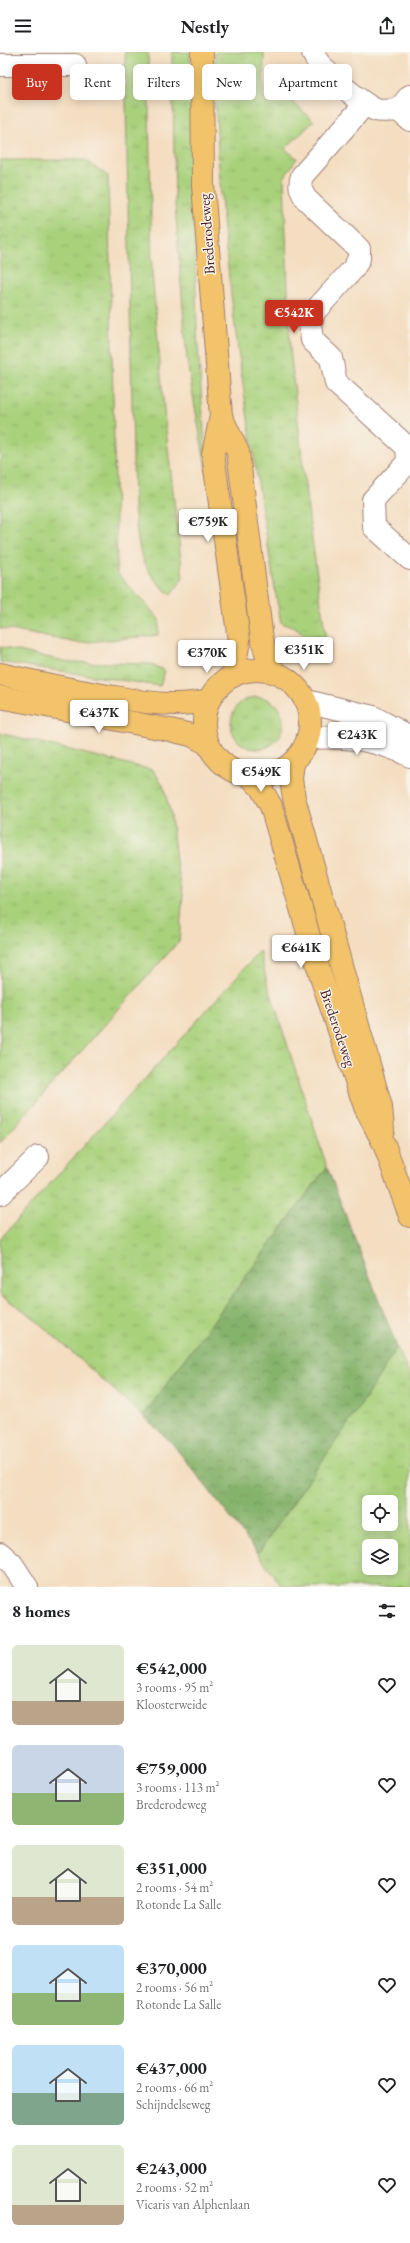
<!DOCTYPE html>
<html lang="en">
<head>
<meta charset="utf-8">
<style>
  body { margin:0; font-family:"EB Garamond",serif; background:#f2f2f2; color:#202124; height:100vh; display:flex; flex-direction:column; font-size:15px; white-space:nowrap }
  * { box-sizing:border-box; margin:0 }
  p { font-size:13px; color:#757577 }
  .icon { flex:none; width:22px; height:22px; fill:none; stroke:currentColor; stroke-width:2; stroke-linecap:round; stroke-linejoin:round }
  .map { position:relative; height:1535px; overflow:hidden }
  .sheet { display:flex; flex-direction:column; background:#fff; flex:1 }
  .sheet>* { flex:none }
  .banner { position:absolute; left:12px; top:12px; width:386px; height:36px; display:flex; gap:8px }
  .tools { position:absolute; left:362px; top:1443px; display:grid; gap:8px }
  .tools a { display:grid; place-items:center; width:36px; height:36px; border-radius:6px; background:#fff; box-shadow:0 2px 10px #0003; font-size:20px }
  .price { position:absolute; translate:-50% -34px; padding:0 9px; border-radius:4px; background:#fff; color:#222; font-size:13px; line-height:26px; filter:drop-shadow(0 1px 2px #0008) }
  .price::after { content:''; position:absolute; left:50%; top:24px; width:12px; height:9px; margin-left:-6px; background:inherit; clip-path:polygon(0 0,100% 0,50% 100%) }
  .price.selected { background:#c8321e; color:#fff }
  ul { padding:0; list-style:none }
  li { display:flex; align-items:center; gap:12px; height:100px; padding:0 12px }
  li span { display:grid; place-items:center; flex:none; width:112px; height:80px; border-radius:6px; color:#555 }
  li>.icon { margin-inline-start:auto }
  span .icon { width:48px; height:48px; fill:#fffc; stroke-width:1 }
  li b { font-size:17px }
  h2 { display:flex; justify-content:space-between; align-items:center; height:48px; padding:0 12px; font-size:17px }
  .chip { padding:0 14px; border-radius:6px; background:#fff; box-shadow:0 2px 10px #0003; font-size:14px; line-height:36px }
  .chip.selected { background:#c8321e; color:#fff }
  header { display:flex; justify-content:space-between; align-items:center; height:52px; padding:0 12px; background:#fff; font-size:18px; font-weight:700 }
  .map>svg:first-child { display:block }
  .grass { fill:url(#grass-tufts); stroke:#7a7854; fill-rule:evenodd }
  .forest { fill:url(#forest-crowns); stroke:#68694c }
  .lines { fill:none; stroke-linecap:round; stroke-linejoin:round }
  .minor-casing { stroke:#9f7e76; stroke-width:24 }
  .major-casing { stroke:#9f7e76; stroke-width:24 }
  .minor { stroke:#fff; stroke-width:22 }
  .major { stroke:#f2c36a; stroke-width:22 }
  .labels { text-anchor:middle; stroke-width:3; stroke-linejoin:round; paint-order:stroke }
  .street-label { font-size:15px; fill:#4a1f2b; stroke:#f7f3e8 }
</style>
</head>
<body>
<header><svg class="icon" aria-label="menu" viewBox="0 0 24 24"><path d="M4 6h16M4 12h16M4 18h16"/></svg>Nestly<svg class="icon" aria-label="share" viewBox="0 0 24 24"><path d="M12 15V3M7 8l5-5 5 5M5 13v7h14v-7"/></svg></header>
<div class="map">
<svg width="410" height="1535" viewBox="0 0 410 1535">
  <defs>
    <pattern id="grass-tufts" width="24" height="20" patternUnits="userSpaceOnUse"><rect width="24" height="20" fill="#a9d17c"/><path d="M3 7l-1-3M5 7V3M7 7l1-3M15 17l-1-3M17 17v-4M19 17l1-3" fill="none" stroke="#93b36b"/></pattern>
    <pattern id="forest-crowns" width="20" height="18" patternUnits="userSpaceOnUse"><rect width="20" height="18" fill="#86b36c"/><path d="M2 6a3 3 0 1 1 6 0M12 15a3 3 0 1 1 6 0" fill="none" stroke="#709159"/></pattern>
  </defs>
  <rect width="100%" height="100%" fill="#f7f3e8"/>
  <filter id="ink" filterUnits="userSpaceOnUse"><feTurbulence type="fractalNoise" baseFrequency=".025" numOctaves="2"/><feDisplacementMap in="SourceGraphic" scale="8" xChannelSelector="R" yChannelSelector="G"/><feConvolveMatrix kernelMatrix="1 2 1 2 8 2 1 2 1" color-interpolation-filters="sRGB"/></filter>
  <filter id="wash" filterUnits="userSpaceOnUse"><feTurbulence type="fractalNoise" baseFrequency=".012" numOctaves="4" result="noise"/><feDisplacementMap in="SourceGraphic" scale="16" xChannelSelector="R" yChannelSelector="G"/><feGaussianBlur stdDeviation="0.9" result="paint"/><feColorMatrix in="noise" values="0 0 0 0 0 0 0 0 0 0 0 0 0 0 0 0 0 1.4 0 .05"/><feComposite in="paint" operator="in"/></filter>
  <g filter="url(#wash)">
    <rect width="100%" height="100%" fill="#f4ddc0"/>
    <g class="grass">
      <path d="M125,0H148L152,220L165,370L183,526L171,543C138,518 138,491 134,453Z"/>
      <path d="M172,0H190L197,281L207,423L187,309L175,152Z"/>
      <path d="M215,0H264L263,47L279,38L314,69L285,97L297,106L284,126L290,296L306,443L328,603L295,576L281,571L274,532C246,355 215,179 215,0Z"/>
      <path d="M0,108H85L108,124L117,521L159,567L158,583L78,591L0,576Z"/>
      <path d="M0,595L69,610L151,612L165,619L160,634L0,610Z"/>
      <circle cx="257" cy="671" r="26"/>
      <path d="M0,681L153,718L163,733L171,763L176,809L183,842L179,889L0,1091Z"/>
      <path d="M260,899L267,930L327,1115L143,1364L29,1262L0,1243V1187Z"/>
      <path d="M397,1295L410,1324V1535H282L258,1501L359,1356ZM369,1450H391V1472H369ZM369,1494H391V1516H369Z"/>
    </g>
    <path class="forest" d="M327,1115L397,1295L359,1356L258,1501L172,1391L143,1364Z"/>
  </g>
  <g filter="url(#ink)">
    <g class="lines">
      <g class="minor-casing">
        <g id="minor">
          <path d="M313,0C313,13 363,52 376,58C382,60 391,58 398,58L410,68"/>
          <path d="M0,13H75"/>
          <path d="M365,52L302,124C299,133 300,138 306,147L359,197V207L353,217L314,260L310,272L312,288L331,306L336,331L407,395L408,410L373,448L374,475L410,507"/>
          <path d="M398,58L410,44"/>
          <path d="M306,649L373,665L410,685"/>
          <path d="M309,686C345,684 378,687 410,704"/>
          <path d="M0,1142L38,1105"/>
          <path d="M0,1501L12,1512L27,1535"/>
        </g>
      </g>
      <g class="major-casing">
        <g id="major">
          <path d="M202,0L203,133L221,364L213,402L239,588L233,624"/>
          <path d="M221,364L238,400L262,587L267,605L275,621"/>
          <circle cx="257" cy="671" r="53"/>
          <path d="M0,622C34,630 68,637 103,643C139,649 173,657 209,648"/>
          <path d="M0,645L170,678L191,683L208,692"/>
          <path d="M293,711L291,727L294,746L381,1055L383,1078"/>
          <path d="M250,724L261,736L271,754L321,925L365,1055L384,1092L410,1164"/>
        </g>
      </g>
      <use href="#minor" class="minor"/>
      <use href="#major" class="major"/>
    </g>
  </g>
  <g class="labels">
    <g class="street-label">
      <text transform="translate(207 182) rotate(-94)" y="5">Brederodeweg</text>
      <text transform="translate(338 976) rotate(71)" y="5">Brederodeweg</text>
    </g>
  </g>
</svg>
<div class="tools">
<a><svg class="icon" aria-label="locate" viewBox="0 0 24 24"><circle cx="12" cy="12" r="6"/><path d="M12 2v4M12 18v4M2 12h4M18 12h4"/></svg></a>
<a><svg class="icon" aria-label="layers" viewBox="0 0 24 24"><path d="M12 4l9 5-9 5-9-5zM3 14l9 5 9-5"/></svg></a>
</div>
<b class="price selected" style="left:294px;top:282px">€542K</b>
<b class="price" style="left:208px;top:491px">€759K</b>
<b class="price" style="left:304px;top:619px">€351K</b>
<b class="price" style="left:207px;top:622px">€370K</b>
<b class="price" style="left:99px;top:682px">€437K</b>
<b class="price" style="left:357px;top:704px">€243K</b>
<b class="price" style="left:261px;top:741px">€549K</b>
<b class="price" style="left:301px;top:917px">€641K</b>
<div class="banner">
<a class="chip selected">Buy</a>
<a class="chip">Rent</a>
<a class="chip">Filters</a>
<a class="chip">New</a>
<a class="chip">Apartment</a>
</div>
</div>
<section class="sheet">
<h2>8 homes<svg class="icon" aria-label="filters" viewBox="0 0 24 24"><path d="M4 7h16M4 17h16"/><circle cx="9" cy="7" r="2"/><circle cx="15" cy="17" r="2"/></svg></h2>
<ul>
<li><span style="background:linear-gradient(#dfe7d0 70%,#b9a48a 0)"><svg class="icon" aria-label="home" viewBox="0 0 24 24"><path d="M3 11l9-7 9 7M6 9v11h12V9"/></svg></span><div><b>€542,000</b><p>3 rooms · 95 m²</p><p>Kloosterweide</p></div><svg class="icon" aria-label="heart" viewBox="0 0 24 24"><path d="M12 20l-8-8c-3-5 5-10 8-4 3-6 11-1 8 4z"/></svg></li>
<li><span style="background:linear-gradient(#c9d6e8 60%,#8fb573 0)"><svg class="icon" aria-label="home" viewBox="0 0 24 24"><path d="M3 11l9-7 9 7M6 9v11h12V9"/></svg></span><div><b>€759,000</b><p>3 rooms · 113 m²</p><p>Brederodeweg</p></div><svg class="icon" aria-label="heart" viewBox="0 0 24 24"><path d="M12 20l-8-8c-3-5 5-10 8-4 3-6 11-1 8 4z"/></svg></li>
<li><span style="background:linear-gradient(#dfe7d0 65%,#b9a48a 0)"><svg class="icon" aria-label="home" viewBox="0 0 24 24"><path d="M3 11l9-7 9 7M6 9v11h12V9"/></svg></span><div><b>€351,000</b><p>2 rooms · 54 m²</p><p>Rotonde La Salle</p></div><svg class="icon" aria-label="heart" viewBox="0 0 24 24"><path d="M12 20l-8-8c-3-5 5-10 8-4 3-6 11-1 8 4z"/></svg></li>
<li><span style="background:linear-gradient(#bfe0f5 60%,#8fb573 0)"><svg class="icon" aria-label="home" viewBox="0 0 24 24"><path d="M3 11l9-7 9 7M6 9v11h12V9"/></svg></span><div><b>€370,000</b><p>2 rooms · 56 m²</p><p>Rotonde La Salle</p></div><svg class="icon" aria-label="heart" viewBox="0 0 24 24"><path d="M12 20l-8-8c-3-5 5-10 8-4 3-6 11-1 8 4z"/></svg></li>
<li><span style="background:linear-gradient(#bfe0f5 60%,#7fa58c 0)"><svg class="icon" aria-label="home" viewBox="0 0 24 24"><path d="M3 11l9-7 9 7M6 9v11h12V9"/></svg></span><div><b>€437,000</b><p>2 rooms · 66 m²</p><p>Schijndelseweg</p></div><svg class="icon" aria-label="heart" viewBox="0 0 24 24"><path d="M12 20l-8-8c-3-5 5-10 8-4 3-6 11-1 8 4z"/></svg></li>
<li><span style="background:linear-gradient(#dfe7d0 75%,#b9a48a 0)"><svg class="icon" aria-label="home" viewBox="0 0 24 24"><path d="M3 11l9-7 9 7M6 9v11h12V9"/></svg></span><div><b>€243,000</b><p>2 rooms · 52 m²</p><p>Vicaris van Alphenlaan</p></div><svg class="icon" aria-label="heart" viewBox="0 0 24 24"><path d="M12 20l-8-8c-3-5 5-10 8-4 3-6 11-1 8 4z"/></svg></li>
</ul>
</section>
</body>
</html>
